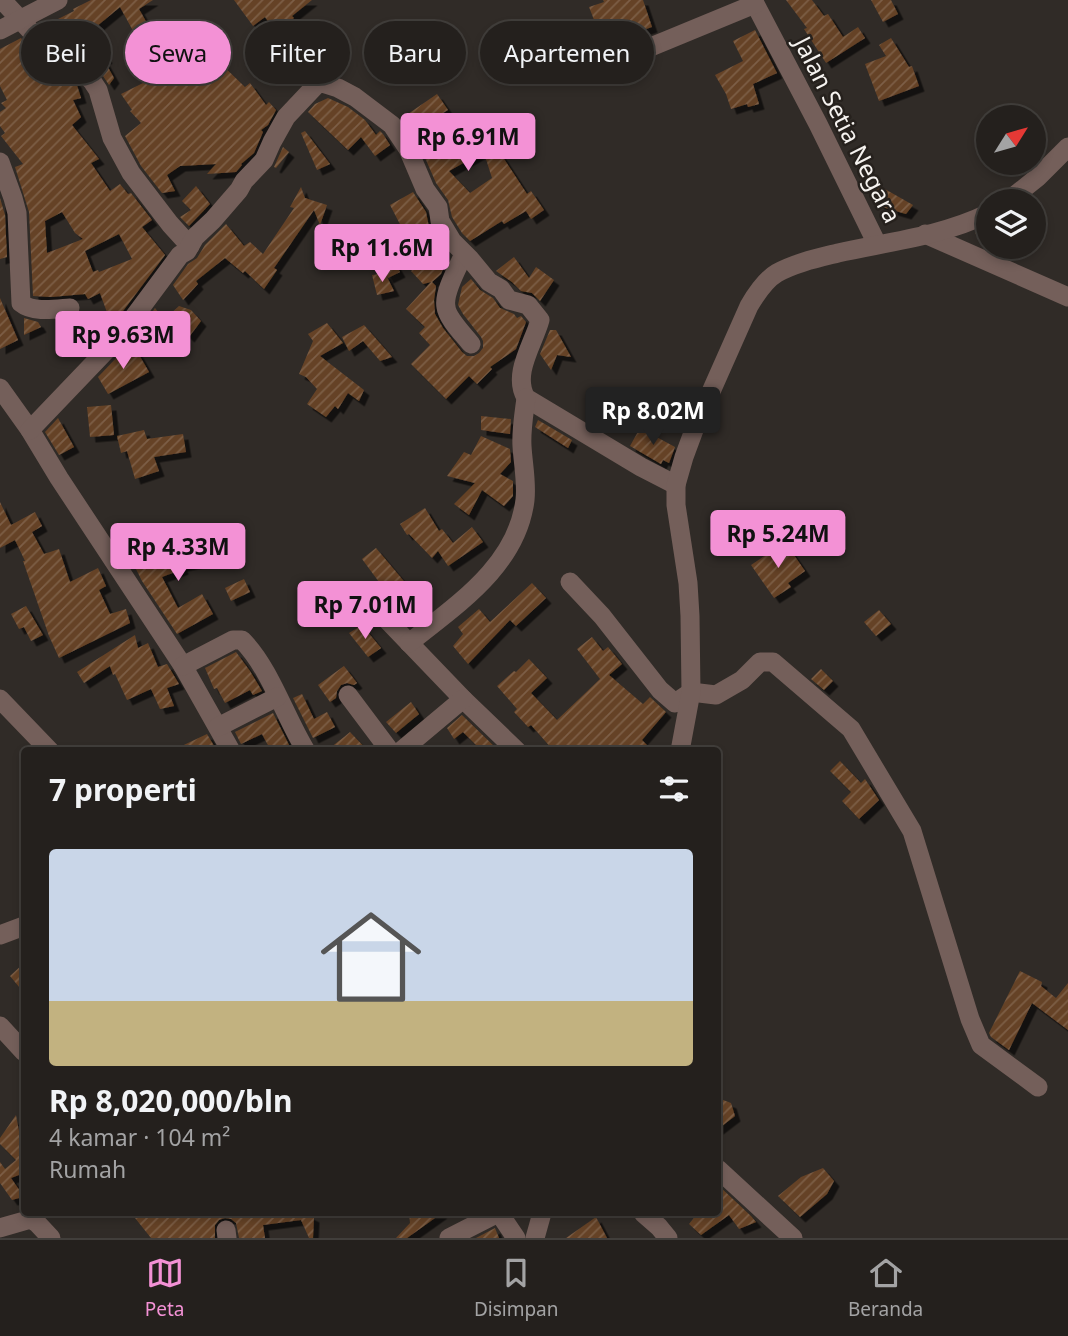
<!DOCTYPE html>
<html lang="id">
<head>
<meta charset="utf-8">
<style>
  body { margin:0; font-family:"Noto Sans",sans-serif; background:#302d2a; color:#f1f3f6; height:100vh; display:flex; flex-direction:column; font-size:26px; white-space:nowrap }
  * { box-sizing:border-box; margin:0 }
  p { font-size:23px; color:#a3a3a4 }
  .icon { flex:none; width:38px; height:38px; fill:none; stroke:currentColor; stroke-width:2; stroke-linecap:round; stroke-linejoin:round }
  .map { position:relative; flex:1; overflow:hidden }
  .panel { position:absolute; left:21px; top:747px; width:700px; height:469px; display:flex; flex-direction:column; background:#24201d; border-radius:7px; box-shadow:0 4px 10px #0003,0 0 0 2px #413e3b }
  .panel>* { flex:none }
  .hud { position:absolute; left:21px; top:21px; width:700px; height:63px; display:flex; gap:14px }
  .needle { width:46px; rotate:53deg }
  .buttons { position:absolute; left:976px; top:105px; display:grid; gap:14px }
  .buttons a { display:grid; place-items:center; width:70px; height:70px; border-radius:50%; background:#24201d; box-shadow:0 4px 10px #0003,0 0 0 2px #413e3b; font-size:35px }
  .price { position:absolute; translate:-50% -60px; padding:0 16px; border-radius:7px; background:#f391d5; color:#111; font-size:23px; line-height:46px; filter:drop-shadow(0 2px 4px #0008) }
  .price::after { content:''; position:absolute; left:50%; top:42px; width:21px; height:16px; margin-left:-10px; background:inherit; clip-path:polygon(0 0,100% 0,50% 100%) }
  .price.current { background:#222; color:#fff }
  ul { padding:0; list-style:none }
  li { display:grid; align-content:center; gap:14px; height:371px; padding:0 28px }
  li span { display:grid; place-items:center; height:217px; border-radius:7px; color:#555 }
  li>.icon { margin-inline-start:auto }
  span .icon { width:126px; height:126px; fill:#fffc; stroke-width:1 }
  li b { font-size:30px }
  h2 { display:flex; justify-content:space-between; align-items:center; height:84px; padding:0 28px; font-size:30px }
  .chip { padding:0 24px; border-radius:32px; background:#24201d; box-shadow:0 4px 10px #0003,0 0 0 2px #413e3b; font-size:24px; line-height:63px }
  .chip.current { background:#f391d5; color:#111 }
  .menu { display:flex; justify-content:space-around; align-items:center; height:98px; border-top:2px solid #413e3b; background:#24201d; font-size:19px; color:#a3a3a4 }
  .menu a { display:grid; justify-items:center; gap:4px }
  .menu .current { color:#f391d5 }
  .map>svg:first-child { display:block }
  .building { fill:url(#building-hatch); fill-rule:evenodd; filter:url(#shadow) }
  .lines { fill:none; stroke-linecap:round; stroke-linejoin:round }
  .minor { stroke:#745f5a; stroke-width:19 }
  .labels { text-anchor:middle; stroke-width:5; stroke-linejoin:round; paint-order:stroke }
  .street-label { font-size:24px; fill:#f6f3f0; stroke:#26211d }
</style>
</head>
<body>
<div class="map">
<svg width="1068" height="1238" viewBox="0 0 1068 1238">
  <defs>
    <pattern id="building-hatch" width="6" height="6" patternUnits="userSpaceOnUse" patternTransform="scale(1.75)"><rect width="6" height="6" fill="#654226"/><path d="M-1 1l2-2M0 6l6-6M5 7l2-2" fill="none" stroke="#7c5e46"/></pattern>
    <filter id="shadow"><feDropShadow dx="5.5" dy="5.5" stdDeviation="0" flood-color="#0009"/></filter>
  </defs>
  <rect width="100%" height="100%" fill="#302b27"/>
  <g class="building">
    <path d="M91,0H153L139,9L157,41L182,24L193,37L163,55L188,77L216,59L245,87L250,83L266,105L269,102L276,110L268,125L261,130L263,132L254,153L241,164L242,165L236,172L207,174L216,164L180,166L167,175L175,191L162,193L141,166L125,136L141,123L130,111L132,110L121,94L147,81L134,60L144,51L120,7L91,31L107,58L104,60L114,78L109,85L101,73L75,48L56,20L74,11L73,9Z"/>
    <path d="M234,0H312L292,16L294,18L275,31L265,17L253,26Z"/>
    <path d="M603,0H643L652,27L611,41L606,27L598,30L589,7L604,2Z"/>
    <path d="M786,0H812L824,16L828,14L843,37L858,27L865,38L826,63L804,29L807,28Z"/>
    <path d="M871,0H891L898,14L883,22Z"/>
    <path d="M755,30L777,73L753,84L759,104L748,107L747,104L731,109L726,94L715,75L743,61L733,41Z"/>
    <path d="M21,38L32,51L61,68L76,82L81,98L73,100L81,117L72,125L99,159L91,163L110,191L120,184L128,194L131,193L152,220L142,227L165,255L120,315L109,318L100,293L88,299L85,294L51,297L33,296L29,212L15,167L23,164L1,136L5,133L0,126V112L6,108L1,103L7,100L0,86V49ZM62,212L75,233L83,239L47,253L45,221ZM119,234L132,259L99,272L98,270L93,272L85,251Z"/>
    <path d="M891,38L909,67L912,66L919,86L879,101L865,64L886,56L879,45Z"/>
    <path d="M437,94L448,110L443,113L459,139L472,132L483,152L449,171L470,193L492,178L484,153L495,145L527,194L531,191L544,210L531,219L526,211L504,224L502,221L470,241L462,233L452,217L448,200L436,183L419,144L402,118Z"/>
    <path d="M328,98L348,107L365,120L376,135L380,131L383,134L390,145L375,156L361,137L348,150L308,112L315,104Z"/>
    <path d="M305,131L330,164L317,170L301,133Z"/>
    <path d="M283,147L289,152L276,168L274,167Z"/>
    <path d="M876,184L913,205L906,214L882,207L873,197Z"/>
    <path d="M196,186L210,204L189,226L180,217L191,210L182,201Z"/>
    <path d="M301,187L305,198L327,205L320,225L314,210L274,268L277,270L264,289L245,271L243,273L225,258L196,281L198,284L183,300L173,285L188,264L197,258L205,245L226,224L244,246L250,242L263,254L294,208L290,207Z"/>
    <path d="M413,192L426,212L429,227L419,233L423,241L420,243L443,269L441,274L432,282L436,286L434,300L435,314L443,328L462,352L467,356H474L479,353L483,348V341L481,337L463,314L458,305L462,287L471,279L480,290L493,298L500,308L514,314L517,318L521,316L526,322L516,349L490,367L492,369L477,384L469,376L446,399L411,364L430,345L419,333L425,327L406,309L431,282L423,284L411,271L420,263L390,205Z"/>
    <path d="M0,198L5,215L7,257L0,259Z"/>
    <path d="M354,225L362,238L331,249L324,234Z"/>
    <path d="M989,226V248L975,233Z"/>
    <path d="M383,243L400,272L388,278L372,249Z"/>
    <path d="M514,257L529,278L536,267L554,280L540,301L532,293L521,291L512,282L496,271Z"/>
    <path d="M385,273L394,291L377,295L372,275Z"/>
    <path d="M0,298L18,340L0,349Z"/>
    <path d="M179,306L191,310L201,321L189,337L167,317Z"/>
    <path d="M155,308L170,327L161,338L146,322Z"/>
    <path d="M24,318L38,322L41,327L24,335Z"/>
    <path d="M327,323L343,343L320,356L364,390L359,401L348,393L338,409L335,406L326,417L307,404L317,389L306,377L299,374L313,341L308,334Z"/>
    <path d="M364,325L392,357L380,361L363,341L349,351L342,337Z"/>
    <path d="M550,330H556L571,357L557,355L551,370L540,354Z"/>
    <path d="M134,346L149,372L108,394L98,377L120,354Z"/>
    <path d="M111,405L114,435L90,437L87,407Z"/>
    <path d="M481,416L511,419L510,434L481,430Z"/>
    <path d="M58,418L74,447L59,455L45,432Z"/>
    <path d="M538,420L572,440L568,448L535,427Z"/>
    <path d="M640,428L675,447L669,463L663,460L661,464L630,446Z"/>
    <path d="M144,430L147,439L183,434L186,452L154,457L159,471L135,479L127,451L121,453L117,436Z"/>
    <path d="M481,436L510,449L511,462L500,474L513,481V496L504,506L482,490L469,515L454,504L475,483L447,476L464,452L471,455Z"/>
    <path d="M0,502L11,525L35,512L42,526L32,532L44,554L59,549L70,582L98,568L106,586L99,590L110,614L126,609L130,623L59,658L49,636L23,561H25L15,540L0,548Z"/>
    <path d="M425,508L439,531L442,529L453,543L472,527L483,542L448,566L438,551L432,558L409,534L407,535L400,524Z"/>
    <path d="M221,541L224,558L182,566L183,569L162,577L178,608L202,594L213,614L177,634L142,581L135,567L156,556L155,555L175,548L176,549Z"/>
    <path d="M785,542L805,571L788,583L791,587L774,598L751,565Z"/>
    <path d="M376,548L408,586L393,601L362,559Z"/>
    <path d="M244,579L250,592L231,601L225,588Z"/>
    <path d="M532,583L546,598L516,626L510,620L468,664L453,646L463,634L458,627L479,609L490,622Z"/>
    <path d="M26,606L43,635L31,641L24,627L19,629L11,614Z"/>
    <path d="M879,610L891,624L876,636L864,622Z"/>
    <path d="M362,625L381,648L368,657L349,633Z"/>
    <path d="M135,635L138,648L148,643L158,667L167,664L179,684L167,688L174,706L160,709L151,689L127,700L115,674L113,675L110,666L84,683L77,672Z"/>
    <path d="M592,637L603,651L608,647L622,664L609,675L643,704L650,697L666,712L642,740L653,751H565L559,745L553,750L531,725L528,727L514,712L517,709L497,686L514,671L516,672L529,659L547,678L531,693L557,720L600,679L577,649Z"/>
    <path d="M236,652L250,671L262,691L253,695L250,690L225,703L217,688L214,689L205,668Z"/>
    <path d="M344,666L357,683L354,685L347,683L341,685L337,691L336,698L330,702L318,685Z"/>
    <path d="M821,669L833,681L824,690L811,679Z"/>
    <path d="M302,694L314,719L327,712L335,727L313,738L293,698Z"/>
    <path d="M411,702L419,714L396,733L386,722Z"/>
    <path d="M273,713L290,747L284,751H271L262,734L241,744L235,732Z"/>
    <path d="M462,715L499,751H482L463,732L454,739L447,728Z"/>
    <path d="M350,732L368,751H326L344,737Z"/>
    <path d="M207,734L217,751H171Z"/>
    <path d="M840,761L861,783L865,779L879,800L859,819L842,801L851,792L830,771Z"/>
    <path d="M24,963V993L10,976Z"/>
    <path d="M1020,971L1042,982L1041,986L1056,998L1068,983V1030L1032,1003L1009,1050L991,1037L989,1033Z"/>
    <path d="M718,1098L731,1103L735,1116L718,1129Z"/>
    <path d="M16,1115L24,1158L21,1160L19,1175L11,1178L20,1191L19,1198L12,1200L0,1183V1162L5,1169L16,1160L0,1144V1138Z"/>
    <path d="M823,1168L834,1181L827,1194L800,1217L778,1196L801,1177Z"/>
    <path d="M718,1185L751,1216L756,1222L739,1229L729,1215L701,1235L689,1224L698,1213H718Z"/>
    <path d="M131,1213H306L314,1217L313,1238H309L301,1220L263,1225L265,1238H239L236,1223L231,1219L225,1218L219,1220L215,1225V1238H151Z"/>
    <path d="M409,1213H442L407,1238H396L410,1223Z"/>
    <path d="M596,1217L607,1238H566Z"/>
    <path d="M495,1228L499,1238H476Z"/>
  </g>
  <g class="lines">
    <g class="minor">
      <path d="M2,0L41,42L69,58L92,81L98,90L112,138L131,173L170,224L190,246"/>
      <path d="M753,0L818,124L877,244"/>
      <path d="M0,30L58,0"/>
      <path d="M589,53C594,60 598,67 607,65L755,4"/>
      <path d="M0,162L13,198L17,213L21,303C33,313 56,309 70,308"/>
      <path d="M1008,201L1038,177L1068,147"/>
      <path d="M925,234L1068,297"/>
      <path d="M464,254C458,267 443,293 446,307C447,318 464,335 471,344"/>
      <path d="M0,388L30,430L59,478L183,666L231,751"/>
      <path d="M30,430L119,337L180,255L187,251L195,237L213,220L239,190L244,181L264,160L272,142L286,117L319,82L338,88L355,97L392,125L408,149L425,189L438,207L440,221L452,241L470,259L489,282L501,289L509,300L528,305L540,320C533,345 512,374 526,398L641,467L676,485"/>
      <path d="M570,582L602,616L660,690L675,703L691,692L716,695L742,680L760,662H773L851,729L912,831L970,1019L981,1045L1038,1087"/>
      <path d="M365,597L463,699L517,751"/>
      <path d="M409,643C456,605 517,566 525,500C527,482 523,464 522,446C521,430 524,414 526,398"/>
      <path d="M183,666L233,640H242C270,668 285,717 306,751"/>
      <path d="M348,695L390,751"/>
      <path d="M0,699L50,751"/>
      <path d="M218,727L277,697"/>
      <path d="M401,751L463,699"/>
      <path d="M680,751L691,692L690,616L688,583L676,505V485L684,457L694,430L749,306C756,294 765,280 777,273C795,263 818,258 838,253C888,242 942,236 989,213"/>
      <path d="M0,935L24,926"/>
      <path d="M0,1026L24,1052"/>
      <path d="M718,1169L793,1238"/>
      <path d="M499,1213L516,1238"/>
      <path d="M643,1213L659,1227L668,1238"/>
      <path d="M0,1228L31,1219L37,1223L51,1238"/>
      <path d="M226,1230L227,1238"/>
      <path d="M449,1238L498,1213"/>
      <path d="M535,1238L542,1213"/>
    </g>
  </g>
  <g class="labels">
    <g class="street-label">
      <text transform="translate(847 130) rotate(63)" y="8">Jalan Setia Negara</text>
    </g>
  </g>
</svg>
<div class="buttons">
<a><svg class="needle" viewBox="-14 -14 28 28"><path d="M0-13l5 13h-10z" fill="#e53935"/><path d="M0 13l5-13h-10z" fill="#a3a3a4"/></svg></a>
<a><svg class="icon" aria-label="layers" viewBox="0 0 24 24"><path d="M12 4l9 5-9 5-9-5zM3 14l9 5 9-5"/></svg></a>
</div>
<b class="price" style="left:468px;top:173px">Rp 6.91M</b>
<b class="price" style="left:382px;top:284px">Rp 11.6M</b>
<b class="price" style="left:123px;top:371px">Rp 9.63M</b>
<b class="price current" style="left:653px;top:447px">Rp 8.02M</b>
<b class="price" style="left:778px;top:570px">Rp 5.24M</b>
<b class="price" style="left:178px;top:583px">Rp 4.33M</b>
<b class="price" style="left:365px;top:641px">Rp 7.01M</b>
<div class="hud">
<a class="chip">Beli</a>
<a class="chip current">Sewa</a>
<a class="chip">Filter</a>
<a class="chip">Baru</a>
<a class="chip">Apartemen</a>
</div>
<section class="panel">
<h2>7 properti<svg class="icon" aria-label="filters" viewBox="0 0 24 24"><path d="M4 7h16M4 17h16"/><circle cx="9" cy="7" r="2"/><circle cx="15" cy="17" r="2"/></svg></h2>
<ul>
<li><span style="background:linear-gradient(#c9d6e8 70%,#c2b280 0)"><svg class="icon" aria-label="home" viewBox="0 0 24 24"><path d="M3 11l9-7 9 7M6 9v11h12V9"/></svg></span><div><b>Rp 8,020,000/bln</b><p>4 kamar · 104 m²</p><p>Rumah</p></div></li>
</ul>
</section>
</div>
<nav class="menu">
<a class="current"><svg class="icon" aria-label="map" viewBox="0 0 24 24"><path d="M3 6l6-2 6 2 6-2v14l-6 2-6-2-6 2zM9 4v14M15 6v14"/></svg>Peta</a>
<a><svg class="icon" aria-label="saved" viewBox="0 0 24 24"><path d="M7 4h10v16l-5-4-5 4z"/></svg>Disimpan</a>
<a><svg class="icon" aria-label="home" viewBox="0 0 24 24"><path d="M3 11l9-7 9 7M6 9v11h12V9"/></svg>Beranda</a>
</nav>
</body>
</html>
